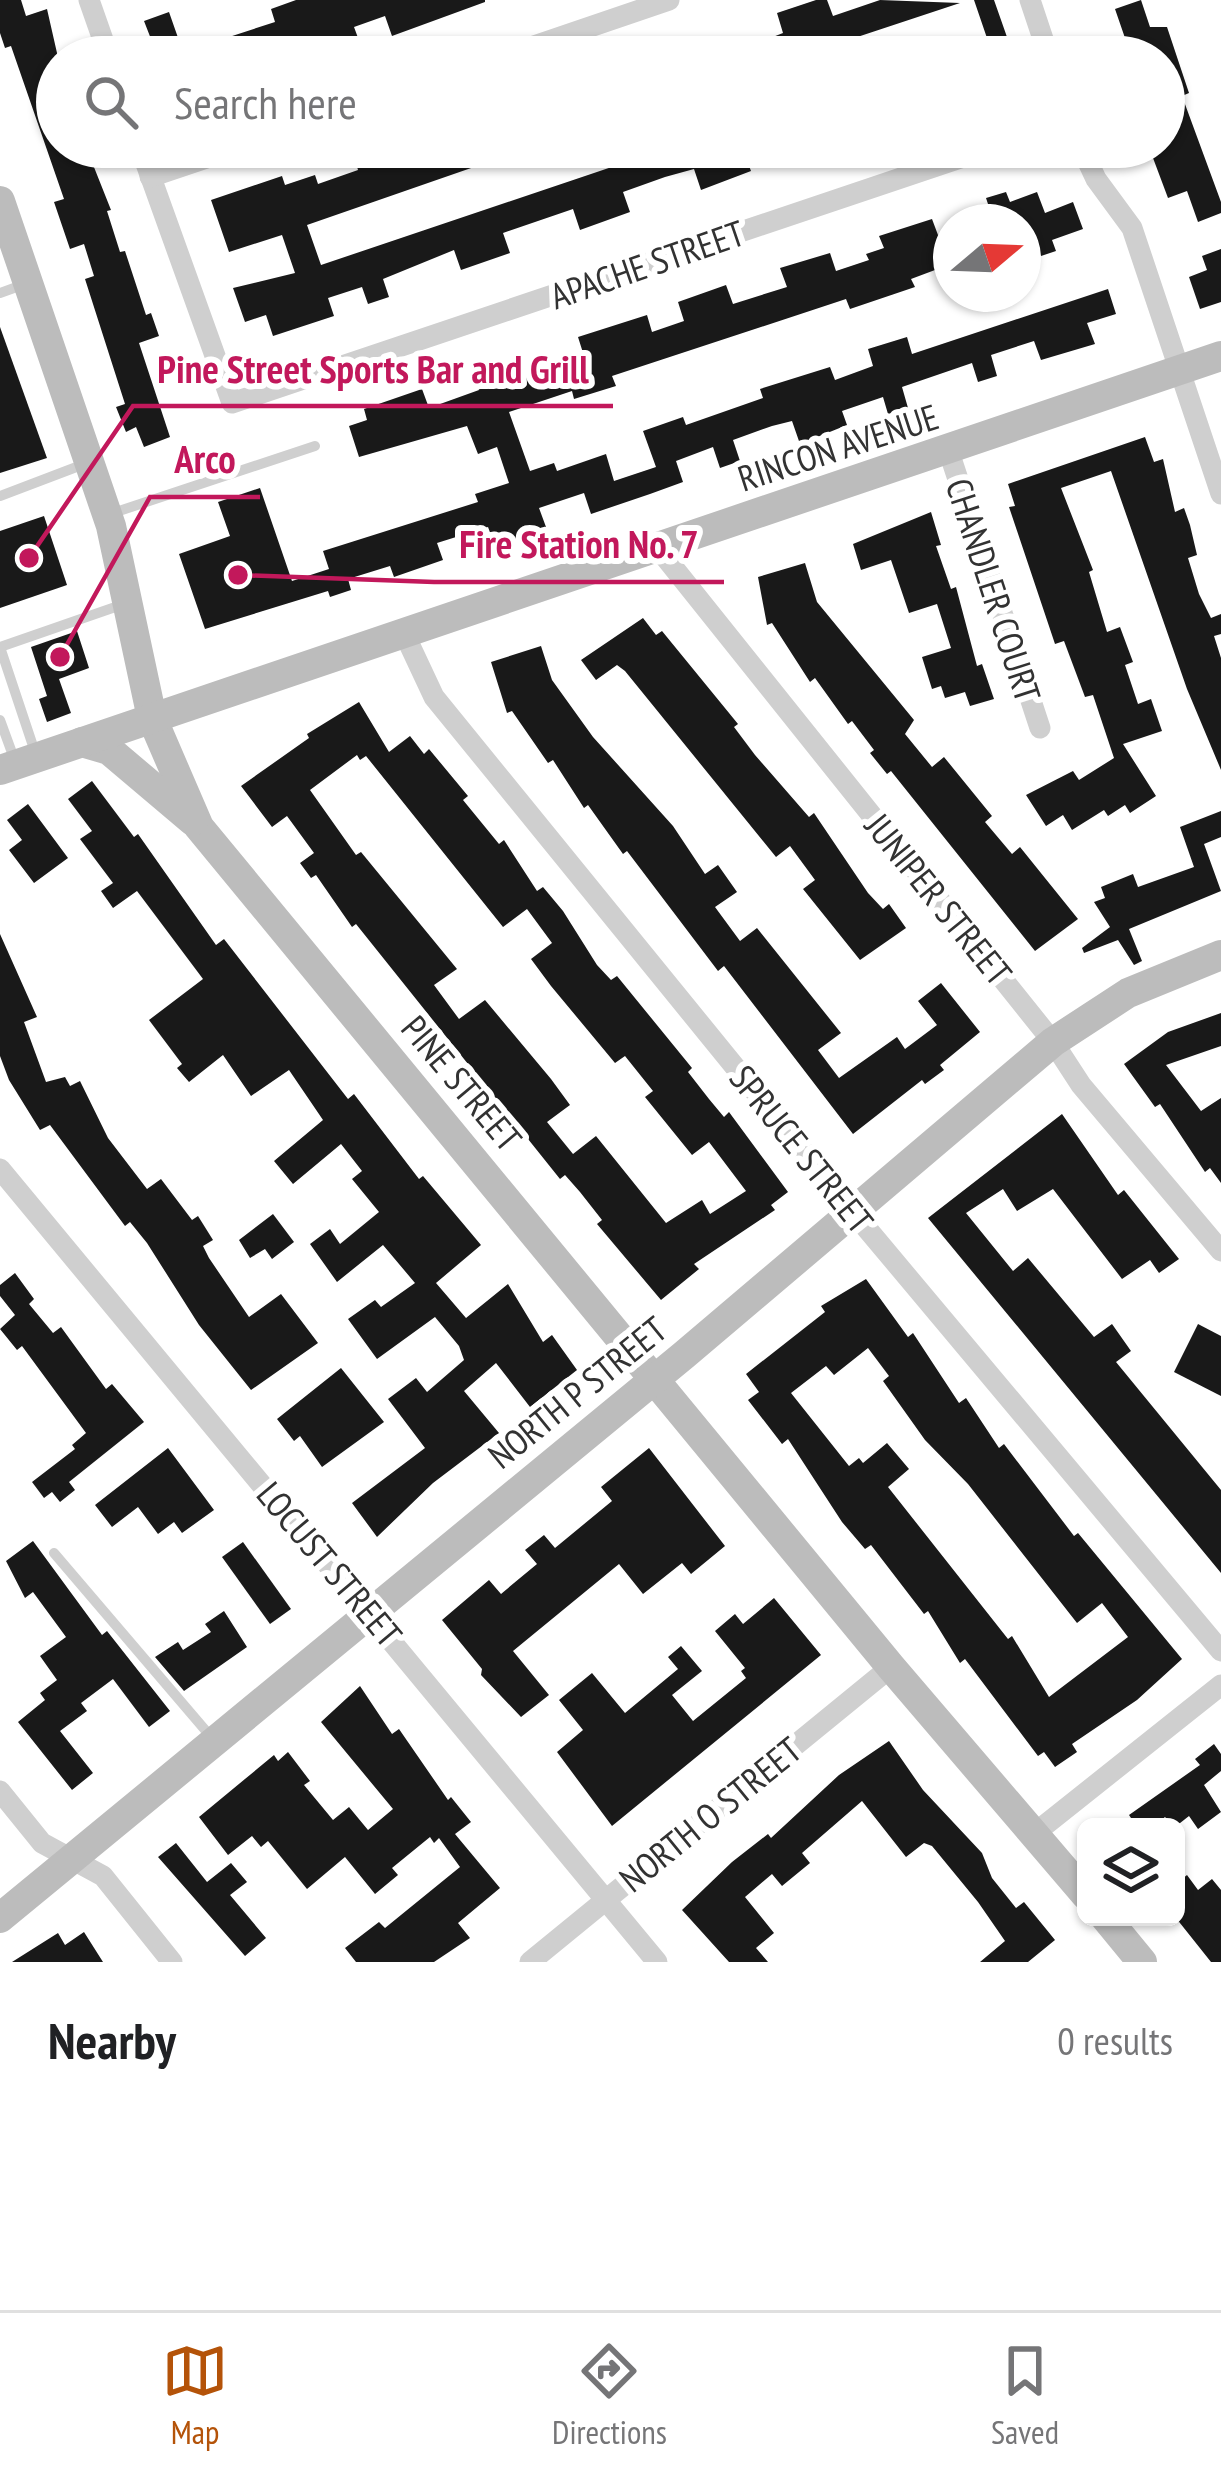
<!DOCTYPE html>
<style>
body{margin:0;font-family:"PT Sans Narrow",sans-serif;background:#f6f6f6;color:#202124}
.controls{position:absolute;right:36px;bottom:36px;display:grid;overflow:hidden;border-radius:18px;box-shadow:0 3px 9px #0004}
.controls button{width:108px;height:108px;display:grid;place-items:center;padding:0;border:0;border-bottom:3px solid #e0e0e0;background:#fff;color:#202124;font:60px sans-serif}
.compass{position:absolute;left:933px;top:204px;width:108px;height:108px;border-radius:50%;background:#fff;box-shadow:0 3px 9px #0004;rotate:71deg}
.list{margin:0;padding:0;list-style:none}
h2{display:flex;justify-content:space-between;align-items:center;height:156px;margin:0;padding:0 48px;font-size:51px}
h2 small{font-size:39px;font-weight:400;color:#757577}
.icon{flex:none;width:66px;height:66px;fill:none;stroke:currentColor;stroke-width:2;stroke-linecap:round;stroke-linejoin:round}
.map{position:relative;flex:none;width:1221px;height:1962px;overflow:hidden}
.search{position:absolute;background:#fff;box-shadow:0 3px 9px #0004;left:36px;right:36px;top:36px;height:132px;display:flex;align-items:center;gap:30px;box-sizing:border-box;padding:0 42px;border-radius:66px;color:#757577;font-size:45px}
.sheet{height:348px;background:#fff}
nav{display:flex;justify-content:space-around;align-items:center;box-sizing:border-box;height:168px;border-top:3px solid #e0e0e0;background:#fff;font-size:33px;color:#757577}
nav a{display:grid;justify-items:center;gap:6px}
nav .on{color:#b45309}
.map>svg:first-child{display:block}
.building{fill:#191919;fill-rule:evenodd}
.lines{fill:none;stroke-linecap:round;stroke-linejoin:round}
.lane{stroke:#cfcfcf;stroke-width:10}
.street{stroke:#cfcfcf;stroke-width:21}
.secondary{stroke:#bcbcbc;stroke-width:30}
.labels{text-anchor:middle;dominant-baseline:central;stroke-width:12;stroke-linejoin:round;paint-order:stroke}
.street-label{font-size:36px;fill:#323232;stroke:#fff}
.leader{fill:none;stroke:#c2185b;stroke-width:4.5}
.callout-dot{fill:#c2185b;stroke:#fff;stroke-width:4.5}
.callout-label{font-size:39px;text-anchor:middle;font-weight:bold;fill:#c2185b;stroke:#fff;stroke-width:12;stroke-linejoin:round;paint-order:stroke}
</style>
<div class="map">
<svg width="1221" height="1962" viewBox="0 0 1221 1962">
<rect width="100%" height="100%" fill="#fff"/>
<g class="building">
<path d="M 0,0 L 21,0 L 26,16 L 47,9 L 57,53 L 57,147 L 86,147 L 111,210 L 107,211 L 120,252 L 125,251 L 146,315 L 151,313 L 159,336 L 139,343 L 170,437 L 144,447 L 136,427 L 126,432 L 116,407 L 125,404 L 85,279 L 94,276 L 84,244 L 70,249 L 54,202 L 64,199 L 11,46 L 5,48 L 0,33 Z"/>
<path d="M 296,0 L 485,0 L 485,2 L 392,36 L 385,16 L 354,27 L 361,46 L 331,57 L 158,57 L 144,21 L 169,12 L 183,52 L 275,22 L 271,9 Z"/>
<path d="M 816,0 L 827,0 L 833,16 L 880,0 L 960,3 L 812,52 L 814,57 L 722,57 L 783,33 L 777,13 Z"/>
<path d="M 974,0 L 994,0 L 1014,57 L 949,57 L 988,41 Z"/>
<path d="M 1141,0 L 1150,27 L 1167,27 L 1189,93 L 1182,96 L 1221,202 L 1221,213 L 1198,222 L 1187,191 L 1168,198 L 1150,150 L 1164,147 L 1164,57 L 1079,57 L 1125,38 L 1115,9 Z"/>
<path d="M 370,147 L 375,147 L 381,166 L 420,154 L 418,147 L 520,151 L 307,225 L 321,265 L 671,147 L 742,147 L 751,171 L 701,190 L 694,169 L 665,177 L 623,192 L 630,212 L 580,230 L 573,209 L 503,233 L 510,253 L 461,270 L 454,250 L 383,279 L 389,297 L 368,304 L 362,287 L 328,298 L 334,316 L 273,336 L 266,315 L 245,322 L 233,288 L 295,273 L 282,235 L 229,252 L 211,200 L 282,176 L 285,185 L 315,175 L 318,184 L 358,170 L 353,153 Z"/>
<path d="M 1006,192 L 1010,202 L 1037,192 L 1045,213 L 1073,202 L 1083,229 L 1052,240 L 1056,251 L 1038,257 L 1025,222 L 994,222 L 986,198 Z"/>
<path d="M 932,219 L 938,235 L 951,231 L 951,264 L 911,279 L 915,287 L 850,309 L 846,299 L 612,376 L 616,386 L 574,399 L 572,391 L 509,412 L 530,471 L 554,463 L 557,471 L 606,454 L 614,481 L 656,467 L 643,431 L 683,417 L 686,425 L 763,398 L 760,389 L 830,367 L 835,380 L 873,366 L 868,349 L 907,337 L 912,354 L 1108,289 L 1116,314 L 1087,323 L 1095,344 L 1041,360 L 1034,341 L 991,355 L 997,376 L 978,382 L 972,363 L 902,387 L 908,408 L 888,414 L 883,397 L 842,411 L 847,425 L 800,444 L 792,421 L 772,426 L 733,440 L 740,461 L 720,468 L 713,447 L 676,461 L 683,482 L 650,494 L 591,514 L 584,493 L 539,508 L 546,527 L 513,541 L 495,546 L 488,527 L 437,543 L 443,560 L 394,577 L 390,566 L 348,579 L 351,590 L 330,597 L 328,591 L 205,629 L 179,554 L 230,536 L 218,502 L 260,488 L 292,581 L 329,569 L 323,551 L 478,502 L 475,494 L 509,483 L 497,447 L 478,454 L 467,426 L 359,457 L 349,426 L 367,420 L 364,409 L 422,389 L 429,408 L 479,390 L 473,373 L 523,354 L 529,374 L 563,363 L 584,356 L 578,337 L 647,315 L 652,332 L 684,321 L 678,302 L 726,285 L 733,304 L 787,287 L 780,268 L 830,253 L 836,271 L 869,260 L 866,254 L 884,248 L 879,236 Z"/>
<path d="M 1221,249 L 1221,302 L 1200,309 L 1189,277 L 1207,270 L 1202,256 Z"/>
<path d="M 0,327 L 47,458 L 0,473 Z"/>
<path d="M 1145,437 L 1154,462 L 1163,459 L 1175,512 L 1184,508 L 1190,525 L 1197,555 L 1188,558 L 1199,594 L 1211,618 L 1221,614 L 1221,634 L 1214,636 L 1221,658 L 1221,770 L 1187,689 L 1111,471 L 1061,488 L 1093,570 L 1089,572 L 1107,632 L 1120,627 L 1133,662 L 1125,665 L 1138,704 L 1151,699 L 1162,731 L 1123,744 L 1156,796 L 1130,813 L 1125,805 L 1108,816 L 1104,810 L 1072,830 L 1063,815 L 1046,826 L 1026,795 L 1073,771 L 1079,780 L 1114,758 L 1093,695 L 1085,697 L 1064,641 L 1055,644 L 1009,507 L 1015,506 L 1008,484 Z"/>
<path d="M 931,512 L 941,545 L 936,546 L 951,589 L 956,587 L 977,666 L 982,664 L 994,699 L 970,706 L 965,692 L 945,698 L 941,686 L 932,689 L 922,657 L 951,648 L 937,604 L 909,613 L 891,560 L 861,570 L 853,544 Z"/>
<path d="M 44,516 L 67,585 L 0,608 L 0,531 Z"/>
<path d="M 805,563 L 817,602 L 914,720 L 905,734 L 932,767 L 944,757 L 992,816 L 985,822 L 1012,854 L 1020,847 L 1078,919 L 1035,951 L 891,771 L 887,774 L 870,753 L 874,750 L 852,721 L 848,724 L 815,678 L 810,682 L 772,623 L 767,625 L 758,577 Z"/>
<path d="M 643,618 L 656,635 L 662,631 L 738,724 L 734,727 L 755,755 L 809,817 L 814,813 L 868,893 L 883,909 L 889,904 L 906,928 L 860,960 L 803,889 L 815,880 L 790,846 L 776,857 L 625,671 L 617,665 L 596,680 L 581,660 Z"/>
<path d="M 77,631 L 89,668 L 59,679 L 71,713 L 47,722 L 39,699 L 47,696 L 31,647 Z"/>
<path d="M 541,646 L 552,680 L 593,737 L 673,826 L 705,874 L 718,865 L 737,892 L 715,907 L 740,941 L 757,928 L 841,1033 L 818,1050 L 839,1078 L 897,1037 L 905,1049 L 937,1025 L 918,1001 L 941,983 L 980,1032 L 940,1065 L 944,1070 L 925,1084 L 922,1080 L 853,1134 L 724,966 L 718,971 L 627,851 L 623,854 L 588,805 L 584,808 L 553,760 L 548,763 L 512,711 L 507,713 L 491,662 Z"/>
<path d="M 359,702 L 389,752 L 410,736 L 424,754 L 429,749 L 468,796 L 463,800 L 499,844 L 504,840 L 537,891 L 543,887 L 563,911 L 597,965 L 611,980 L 617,976 L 692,1068 L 688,1072 L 709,1099 L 724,1117 L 729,1112 L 788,1192 L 771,1205 L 775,1210 L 694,1264 L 699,1269 L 661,1300 L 597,1224 L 602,1220 L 580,1192 L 565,1175 L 560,1179 L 356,924 L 352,927 L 316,875 L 311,878 L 300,863 L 314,853 L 287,816 L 272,827 L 241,786 L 309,738 L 307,734 ZM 357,755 L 360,760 L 366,756 L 503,927 L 527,909 L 552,943 L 531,959 L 551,986 L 615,1063 L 625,1056 L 653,1091 L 645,1097 L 692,1155 L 709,1142 L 746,1191 L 710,1214 L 702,1200 L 666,1223 L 596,1136 L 573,1154 L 547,1122 L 570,1105 L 551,1079 L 485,1000 L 459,1019 L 434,985 L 457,969 L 361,852 L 356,855 L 310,790 Z"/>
<path d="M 92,781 L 134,837 L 138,834 L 216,945 L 224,939 L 348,1099 L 354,1094 L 419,1179 L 423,1176 L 481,1245 L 436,1283 L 466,1318 L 508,1284 L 543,1342 L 552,1335 L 577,1370 L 530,1407 L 496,1363 L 464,1391 L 499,1433 L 433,1483 L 377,1537 L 352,1503 L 425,1448 L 388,1399 L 416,1378 L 427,1392 L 464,1360 L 459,1346 L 435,1317 L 377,1359 L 348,1319 L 375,1300 L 381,1307 L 415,1283 L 383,1245 L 337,1282 L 310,1244 L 330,1229 L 340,1244 L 379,1212 L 352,1179 L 362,1171 L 341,1144 L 293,1184 L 274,1161 L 323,1120 L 289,1070 L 251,1096 L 223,1055 L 189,1082 L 177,1068 L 182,1064 L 149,1020 L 203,979 L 137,891 L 113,908 L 101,891 L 113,883 L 80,839 L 92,831 L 68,799 Z"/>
<path d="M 28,804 L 68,858 L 34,883 L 9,850 L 22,840 L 7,820 Z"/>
<path d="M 1221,811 L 1221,837 L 1204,844 L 1221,891 L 1129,929 L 1142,961 L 1134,965 L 1118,940 L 1084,953 L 1082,948 L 1110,927 L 1094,902 L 1105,898 L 1101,887 L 1133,874 L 1138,887 L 1194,867 L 1180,827 Z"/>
<path d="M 0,934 L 37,1017 L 24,1022 L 46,1082 L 65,1077 L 70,1086 L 80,1081 L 108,1138 L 147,1189 L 161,1179 L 192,1220 L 198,1216 L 213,1240 L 203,1246 L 209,1258 L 249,1317 L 281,1294 L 318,1343 L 251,1390 L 199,1325 L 147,1243 L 130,1222 L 125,1226 L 50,1125 L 40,1130 L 9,1080 L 0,1056 Z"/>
<path d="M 1221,1013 L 1221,1046 L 1166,1065 L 1201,1111 L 1221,1098 L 1221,1183 L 1210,1168 L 1205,1172 L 1160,1104 L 1155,1107 L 1124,1064 L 1168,1032 Z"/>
<path d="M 1062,1114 L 1118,1195 L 1124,1190 L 1179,1259 L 1159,1273 L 1150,1260 L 1122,1279 L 1053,1189 L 1017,1211 L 1003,1189 L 966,1213 L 1013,1271 L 1028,1258 L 1094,1337 L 1112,1324 L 1131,1351 L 1116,1362 L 1221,1490 L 1221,1573 L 928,1218 Z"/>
<path d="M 273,1214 L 294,1242 L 272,1259 L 265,1249 L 250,1258 L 239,1240 Z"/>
<path d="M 15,1273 L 34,1299 L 29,1304 L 53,1333 L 61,1327 L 106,1389 L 112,1384 L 144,1422 L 69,1482 L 75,1490 L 60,1502 L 52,1492 L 44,1498 L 32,1482 L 75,1449 L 72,1445 L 86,1433 L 22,1346 L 17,1350 L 0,1329 L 15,1315 L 0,1296 L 0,1285 Z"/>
<path d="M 866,1279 L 908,1337 L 913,1333 L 959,1403 L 966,1398 L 999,1448 L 1004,1444 L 1074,1536 L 1078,1533 L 1182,1659 L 1137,1700 L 1072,1744 L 1077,1752 L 1055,1767 L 1044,1752 L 1038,1756 L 965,1659 L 960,1663 L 928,1611 L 924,1614 L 871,1545 L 865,1549 L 842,1522 L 788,1439 L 782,1444 L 748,1400 L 759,1392 L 746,1374 L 825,1312 L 821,1306 ZM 868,1348 L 889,1376 L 883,1381 L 925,1440 L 968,1484 L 1077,1623 L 1102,1603 L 1128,1637 L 1049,1697 L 1012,1636 L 1008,1639 L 888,1487 L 909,1469 L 887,1443 L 863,1463 L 859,1458 L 849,1466 L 791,1393 L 826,1366 L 834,1375 Z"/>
<path d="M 1198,1324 L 1221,1336 L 1221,1396 L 1174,1372 Z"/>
<path d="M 341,1368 L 384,1422 L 322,1467 L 300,1436 L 294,1441 L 277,1419 Z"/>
<path d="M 168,1448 L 214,1510 L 182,1533 L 174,1522 L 158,1534 L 138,1507 L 112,1527 L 95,1505 Z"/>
<path d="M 649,1448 L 725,1546 L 691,1574 L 682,1563 L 643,1594 L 619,1564 L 513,1651 L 549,1695 L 521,1717 L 481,1675 L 482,1669 L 442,1620 L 489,1580 L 501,1594 L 514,1583 L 537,1564 L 525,1550 L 544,1535 L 555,1548 L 612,1501 L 601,1487 Z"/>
<path d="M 33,1541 L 102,1635 L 107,1631 L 170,1711 L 149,1727 L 113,1679 L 81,1703 L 87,1711 L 60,1731 L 93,1773 L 72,1790 L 18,1722 L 45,1700 L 40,1693 L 57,1680 L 40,1656 L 66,1637 L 33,1592 L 25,1598 L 6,1561 Z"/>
<path d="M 243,1542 L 291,1609 L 270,1624 L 222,1557 Z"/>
<path d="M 774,1598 L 821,1655 L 612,1826 L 557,1752 L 583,1730 L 559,1700 L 592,1673 L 625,1713 L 678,1669 L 668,1657 L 681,1646 L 702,1671 L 672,1695 L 693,1721 L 746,1678 L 741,1671 L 745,1668 L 715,1631 L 735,1614 L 743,1624 Z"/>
<path d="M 224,1611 L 247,1647 L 184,1691 L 155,1657 L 178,1642 L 183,1650 L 211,1632 L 205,1624 Z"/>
<path d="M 360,1686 L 392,1734 L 399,1729 L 448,1800 L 451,1797 L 471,1822 L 455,1834 L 500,1888 L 458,1923 L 470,1938 L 434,1962 L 356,1962 L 345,1948 L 379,1922 L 385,1928 L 460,1867 L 439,1838 L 434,1843 L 430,1837 L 392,1868 L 398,1875 L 375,1894 L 345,1857 L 307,1889 L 268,1841 L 261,1847 L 252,1836 L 228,1855 L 199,1817 L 274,1755 L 278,1761 L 288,1752 L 310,1781 L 304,1785 L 333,1820 L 349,1807 L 368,1830 L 393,1809 L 321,1722 Z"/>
<path d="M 889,1741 L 923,1790 L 982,1853 L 992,1878 L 1016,1908 L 1024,1902 L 1055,1940 L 1028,1962 L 980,1962 L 1005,1941 L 978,1902 L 932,1846 L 924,1843 L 906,1857 L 862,1801 L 802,1853 L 810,1863 L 782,1886 L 772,1874 L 745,1897 L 774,1933 L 756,1948 L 768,1962 L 729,1962 L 682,1910 L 732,1862 L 768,1834 L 771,1838 L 839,1775 Z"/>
<path d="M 1214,1744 L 1221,1754 L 1221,1771 L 1204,1785 L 1221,1812 L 1198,1829 L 1189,1816 L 1175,1827 L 1165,1817 L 1152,1827 L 1137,1827 L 1129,1815 L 1200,1765 L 1195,1759 Z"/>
<path d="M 176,1843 L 207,1882 L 231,1863 L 247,1882 L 230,1895 L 266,1938 L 245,1956 L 158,1857 Z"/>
<path d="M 1187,1875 L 1198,1890 L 1212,1879 L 1221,1890 L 1221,1962 L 1211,1962 L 1176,1918 L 1176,1884 Z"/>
<path d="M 84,1932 L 103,1962 L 12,1962 L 58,1933 L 65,1945 Z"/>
</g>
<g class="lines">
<g class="lane">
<path d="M 0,293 L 25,284"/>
<path d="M 0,496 L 87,463"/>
<path d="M 110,514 L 315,446"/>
<path d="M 0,647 L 124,604"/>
<path d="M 0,647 L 35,752"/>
<path d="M 0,720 L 15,761"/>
<path d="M 54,1553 L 212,1738"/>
</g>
<g class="street">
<path d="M 89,0 L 109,57"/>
<path d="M 1030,0 L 1049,57"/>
<path d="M 502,57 L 669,0"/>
<path d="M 140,147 L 232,403 L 993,147"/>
<path d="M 1081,147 L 1096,179 L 1132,228 L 1221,494"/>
<path d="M 150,177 L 239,147"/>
<path d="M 949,452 L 1040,728"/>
<path d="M 657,547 L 1053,1042 L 1081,1085 L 1221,1251"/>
<path d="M 404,633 L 434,697 L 853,1212 L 1221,1651"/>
<path d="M 0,1169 L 657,1962"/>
<path d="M 0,1791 L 42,1843 L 103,1876 L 172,1962"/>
<path d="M 1035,1833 L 1221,1685"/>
<path d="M 530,1962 L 891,1667"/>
</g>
<g class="secondary">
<path d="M 0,201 L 111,526 L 152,718 L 199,827 L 891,1667 L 1086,1895"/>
<path d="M 82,742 L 109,750 L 193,821"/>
<path d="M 0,770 L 1221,356"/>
<path d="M 1105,1917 L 1142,1962"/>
<path d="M 0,1918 L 684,1355 L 1053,1042 L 1128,993 L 1221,955"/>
</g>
</g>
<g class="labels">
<g class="street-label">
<text transform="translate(647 264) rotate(-19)">APACHE STREET</text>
<text transform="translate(838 447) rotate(-18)">RINCON AVENUE</text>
<text transform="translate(994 590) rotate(72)">CHANDLER COURT</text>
<text transform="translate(939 899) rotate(51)">JUNIPER STREET</text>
<text transform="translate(462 1083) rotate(50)">PINE STREET</text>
<text transform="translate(802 1149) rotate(51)">SPRUCE STREET</text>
<text transform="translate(577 1392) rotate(-39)">NORTH P STREET</text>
<text transform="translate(330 1564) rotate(50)">LOCUST STREET</text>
<text transform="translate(710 1814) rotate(-39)">NORTH O STREET</text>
</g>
</g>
<path class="leader" d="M29 558L133 406H613M60 657L150 497H260M238 575L434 582H724"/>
<g class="callout-dot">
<circle cx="29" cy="558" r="12"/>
<circle cx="60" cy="657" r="12"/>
<circle cx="238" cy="575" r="12"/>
</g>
<g class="callout-label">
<text x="373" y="383">Pine Street Sports Bar and Grill</text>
<text x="205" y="473">Arco</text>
<text x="579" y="558">Fire Station No. 7</text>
</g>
</svg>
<div class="controls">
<button><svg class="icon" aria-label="layers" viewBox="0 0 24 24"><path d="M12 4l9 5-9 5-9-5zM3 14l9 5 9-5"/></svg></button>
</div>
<svg class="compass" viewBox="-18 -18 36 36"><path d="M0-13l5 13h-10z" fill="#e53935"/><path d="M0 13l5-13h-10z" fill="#757577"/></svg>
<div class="search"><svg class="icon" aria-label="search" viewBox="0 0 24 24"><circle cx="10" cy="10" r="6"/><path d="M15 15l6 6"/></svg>Search here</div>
</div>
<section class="sheet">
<h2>Nearby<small>0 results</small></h2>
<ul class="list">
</ul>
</section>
<nav>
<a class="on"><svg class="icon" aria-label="map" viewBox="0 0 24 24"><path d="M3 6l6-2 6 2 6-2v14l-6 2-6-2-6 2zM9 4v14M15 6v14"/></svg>Map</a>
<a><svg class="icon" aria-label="directions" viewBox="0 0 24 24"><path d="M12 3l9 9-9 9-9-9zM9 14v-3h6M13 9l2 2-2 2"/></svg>Directions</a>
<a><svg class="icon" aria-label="saved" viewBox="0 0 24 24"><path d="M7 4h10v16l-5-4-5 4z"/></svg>Saved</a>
</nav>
